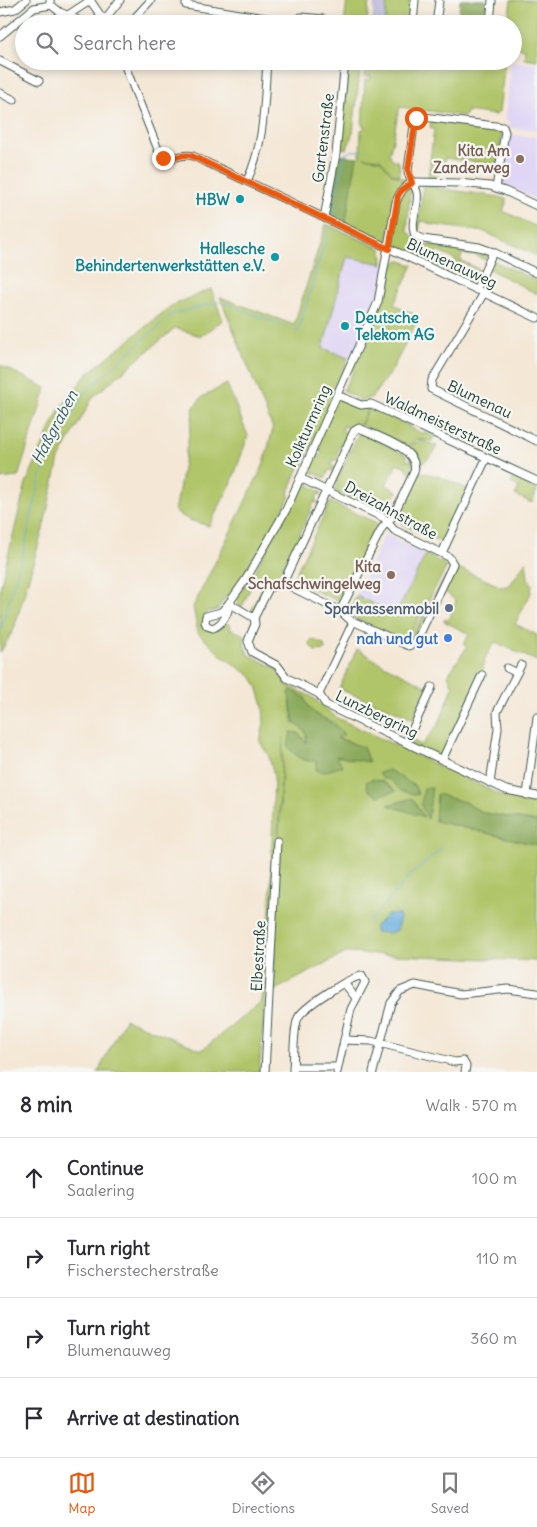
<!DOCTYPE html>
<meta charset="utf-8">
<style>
body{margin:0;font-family:Delius,sans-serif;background:#f7f7f7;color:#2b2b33}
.stop{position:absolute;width:15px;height:15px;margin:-11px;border:4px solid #ea580c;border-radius:50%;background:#fff}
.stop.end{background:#ea580c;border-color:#fff;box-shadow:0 1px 5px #0008}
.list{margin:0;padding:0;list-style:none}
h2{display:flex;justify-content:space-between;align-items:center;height:65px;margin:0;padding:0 20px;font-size:21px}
h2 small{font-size:16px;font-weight:400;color:#7c7c81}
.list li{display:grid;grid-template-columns:32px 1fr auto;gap:15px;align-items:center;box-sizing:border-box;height:80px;padding:0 20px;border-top:1px solid #e1e1e2}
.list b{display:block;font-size:19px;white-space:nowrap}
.list p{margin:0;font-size:16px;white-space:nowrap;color:#7c7c81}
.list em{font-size:16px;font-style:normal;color:#7c7c81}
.icon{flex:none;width:28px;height:28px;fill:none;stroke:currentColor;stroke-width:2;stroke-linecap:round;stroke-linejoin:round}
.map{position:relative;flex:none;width:537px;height:1072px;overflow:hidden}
.search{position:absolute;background:#fff;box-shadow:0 2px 8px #0003;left:15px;right:15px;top:15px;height:55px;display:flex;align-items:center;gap:12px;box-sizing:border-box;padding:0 18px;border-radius:28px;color:#7c7c81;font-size:19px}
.sheet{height:385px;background:#fff}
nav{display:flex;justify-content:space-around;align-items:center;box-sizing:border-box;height:70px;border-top:1px solid #e1e1e2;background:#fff;font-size:14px;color:#7c7c81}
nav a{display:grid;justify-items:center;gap:2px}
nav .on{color:#ea580c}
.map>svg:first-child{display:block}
.built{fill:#dfd5f5}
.industrial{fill:#c3c1db}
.green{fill:#b0c569;stroke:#68814e;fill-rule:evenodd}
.forest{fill:#8caa5d;stroke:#567448}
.water{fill:#62abda;stroke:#407487}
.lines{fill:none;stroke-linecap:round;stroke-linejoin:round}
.stream{stroke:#62abda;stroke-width:1}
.minor-casing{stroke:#3f564c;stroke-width:9}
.minor{stroke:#fff;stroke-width:7}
.route{stroke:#ea580c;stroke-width:6}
.education-dot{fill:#8d6e63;stroke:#f6f6f2;stroke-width:2}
.culture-dot{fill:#0f9aa8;stroke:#f6f6f2;stroke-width:2}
.service-dot{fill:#5c6f8a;stroke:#f6f6f2;stroke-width:2}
.shop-dot{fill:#3f7fe0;stroke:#f6f6f2;stroke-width:2}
.labels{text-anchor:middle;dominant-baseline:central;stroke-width:4.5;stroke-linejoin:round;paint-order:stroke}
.street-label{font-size:15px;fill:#1f3d34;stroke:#f6f6f2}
.education-label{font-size:15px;font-weight:bold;fill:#785e54;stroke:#f6f6f2;text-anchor:end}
.culture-label{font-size:15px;font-weight:bold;fill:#0d838f;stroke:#f6f6f2;text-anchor:end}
.service-label{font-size:15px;font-weight:bold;fill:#4e5e75;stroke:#f6f6f2;text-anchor:end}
.shop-label{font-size:15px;font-weight:bold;fill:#366cbe;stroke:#f6f6f2;text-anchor:end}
.water-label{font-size:16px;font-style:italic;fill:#335e66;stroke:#f6f6f2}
</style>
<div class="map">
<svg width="537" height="1072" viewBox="0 0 537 1072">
<rect width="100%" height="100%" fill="#f6f6f2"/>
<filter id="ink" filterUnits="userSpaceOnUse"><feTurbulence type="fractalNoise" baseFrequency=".02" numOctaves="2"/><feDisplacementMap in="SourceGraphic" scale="10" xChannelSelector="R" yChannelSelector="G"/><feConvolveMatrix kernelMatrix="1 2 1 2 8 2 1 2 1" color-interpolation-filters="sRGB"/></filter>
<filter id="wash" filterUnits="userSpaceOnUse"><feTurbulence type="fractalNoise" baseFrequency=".0096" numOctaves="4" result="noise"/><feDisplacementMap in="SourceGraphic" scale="20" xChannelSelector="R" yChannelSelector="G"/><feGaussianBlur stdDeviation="1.12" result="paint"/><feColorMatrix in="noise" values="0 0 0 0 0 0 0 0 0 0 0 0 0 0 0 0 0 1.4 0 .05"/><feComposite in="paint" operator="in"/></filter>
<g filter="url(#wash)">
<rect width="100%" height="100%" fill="#f4e7d6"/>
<g class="built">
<path d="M 511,61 L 537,64 L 537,130 L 509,128 L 510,122 L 505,121 Z"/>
<path d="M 507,134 L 537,137 L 537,200 L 500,182 Z"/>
<path d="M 347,257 L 386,264 L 378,302 L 352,360 L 323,348 Z"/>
<path d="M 385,534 L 426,554 L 397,614 L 356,596 Z"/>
</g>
<path class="industrial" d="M 374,0 L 387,0 L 385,24 L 372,24 Z"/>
<g class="green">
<path d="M 347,0 L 369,0 L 367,24 L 344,24 Z"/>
<path d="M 387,0 L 410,0 L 407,24 L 385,24 Z"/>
<path d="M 511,0 L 537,0 L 537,60 L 524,58 L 525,49 L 513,47 L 513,24 L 508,22 Z"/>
<path d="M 345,61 L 361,61 L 353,132 L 347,149 L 341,148 Z"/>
<path d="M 366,61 L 505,61 L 499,112 L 496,115 L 466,111 L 465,116 L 400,107 C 395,122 395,138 389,153 L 392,159 L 399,162 L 400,176 L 392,173 L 380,159 L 364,157 L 380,160 L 392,174 L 406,179 L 386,242 L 345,226 L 356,157 L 360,157 L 361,130 L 366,127 L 362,125 L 365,80 L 370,80 L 371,77 L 365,76 Z"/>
<path d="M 431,121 L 502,131 L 498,165 L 445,158 L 443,171 L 431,179 L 419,179 L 428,178 L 434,129 L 430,128 Z"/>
<path d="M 423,186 L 499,197 L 507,200 L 503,211 L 537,227 L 537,256 L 485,232 L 428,224 L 428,222 L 421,221 L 419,231 L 417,230 Z"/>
<path d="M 410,187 L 414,192 L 410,193 L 407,230 L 419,243 L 483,254 L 484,251 L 488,255 L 485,260 L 473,254 L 471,256 L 463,253 L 460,260 L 480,270 L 480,272 L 460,262 L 458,265 L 455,263 L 456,260 L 437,251 L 430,264 L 474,285 L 418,260 L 427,262 L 392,244 L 400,195 Z"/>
<path d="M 326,224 L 382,249 L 383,264 L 347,257 L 323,348 L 348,358 L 345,367 L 303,466 L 300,465 L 288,494 L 290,496 L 269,537 L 230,596 L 226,596 L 217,610 L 207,612 L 202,624 L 207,628 L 216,630 L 225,623 L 231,625 L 230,629 L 245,635 L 244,644 L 248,654 L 277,669 L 281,676 L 285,677 L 285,684 L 312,697 L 337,718 L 503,796 L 537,801 L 537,822 L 484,813 L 464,802 L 435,820 L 537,845 L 537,961 L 346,953 L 273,991 L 283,737 L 272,945 L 269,944 L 274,776 L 269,757 L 260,742 L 264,723 L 263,706 L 257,686 L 251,676 L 222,656 L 198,633 L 193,607 L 263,466 L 273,429 L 220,297 L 294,325 ZM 291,690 L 316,715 L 335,723 L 336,738 L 351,742 L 369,762 L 335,756 L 342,766 L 316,761 C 313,756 310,751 308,746 C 302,731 313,735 294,723 L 289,694 Z"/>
<path d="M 398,260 L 413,265 L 394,304 L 419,317 L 392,370 L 372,397 L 361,401 L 343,390 L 353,372 L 354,363 L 381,298 L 390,266 L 392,266 Z"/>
<path d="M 492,260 L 537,281 L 537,294 L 487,268 Z"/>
<path d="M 211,289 L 223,320 L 201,336 L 175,328 L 93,397 L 59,459 L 43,529 L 14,629 L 0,653 L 0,588 L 26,483 L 59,410 L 86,375 L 171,306 Z"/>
<path d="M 0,365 L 46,388 L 18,477 L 0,479 Z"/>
<path d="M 227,384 L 248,436 L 231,484 L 209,526 L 189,520 L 175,512 L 194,407 L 202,397 Z"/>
<path d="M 339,398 L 369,406 L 360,426 L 353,422 L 351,424 L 355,427 L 352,428 L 344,426 L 342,430 L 350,435 L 346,435 L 344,440 L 347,442 L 344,447 L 341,446 L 337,453 L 340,456 L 338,461 L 334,459 L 331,465 L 335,467 L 333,471 L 329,470 L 325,478 L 308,470 L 314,457 L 320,456 L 322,453 L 316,445 L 336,401 Z"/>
<path d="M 370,406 L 375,409 L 375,411 L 409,425 L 409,427 L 423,434 L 424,432 L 434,436 L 432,441 L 418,439 L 404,448 L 400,445 L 400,442 L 361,425 Z"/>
<path d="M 360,431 L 406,455 L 407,461 L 411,460 L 413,467 L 410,474 L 406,467 L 397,463 L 386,485 L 397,491 L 385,516 L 334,491 L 337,485 L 336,480 Z"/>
<path d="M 420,440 L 437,446 L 433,454 L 416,469 L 406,449 Z"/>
<path d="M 416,471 L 438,476 L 470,490 L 444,543 L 405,526 L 396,516 Z"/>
<path d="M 514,478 L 537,490 L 532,503 L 515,495 L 519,487 L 511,483 Z"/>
<path d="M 303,482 L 321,492 L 321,495 L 318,494 L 315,501 L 318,502 L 314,503 L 310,510 L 312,514 L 309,513 L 305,522 L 308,524 L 304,525 L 298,537 L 301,539 L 300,541 L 296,540 L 292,549 L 295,551 L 293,553 L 290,552 L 287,559 L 290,561 L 289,563 L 285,562 L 278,577 L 281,579 L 271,585 L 253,613 L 250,613 L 266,581 L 256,576 L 242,607 L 237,604 L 237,597 L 254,573 L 300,484 Z"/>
<path d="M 330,502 L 379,524 L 375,534 L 369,537 L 363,549 L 365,554 L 341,602 L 300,584 L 294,577 Z"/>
<path d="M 426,554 L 447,566 L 406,642 L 344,613 L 349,611 L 356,596 L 396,614 Z"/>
<path d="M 526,561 L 528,578 L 532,584 L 531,593 L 515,624 L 537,635 L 537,661 L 495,642 L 485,658 L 482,675 L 442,760 L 406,743 L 408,739 L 422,745 L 439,723 L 453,687 L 448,675 L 467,647 L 464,645 L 469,634 L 444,621 L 445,619 L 449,620 L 456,601 L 443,590 L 456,567 L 502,587 L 510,585 Z"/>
<path d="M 446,576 L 416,636 L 408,642 Z"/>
<path d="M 312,639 L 324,645 L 325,650 L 315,651 L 309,644 Z"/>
<path d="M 357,649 L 382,664 L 430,688 L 414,720 L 398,712 L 339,689 Z"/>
<path d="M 269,958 L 259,1072 L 98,1072 L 125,1019 L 202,1050 L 262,1001 Z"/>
</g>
<g class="forest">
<path d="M 460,0 L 486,0 L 484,24 L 458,24 Z"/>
<path d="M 337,155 L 357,157 L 345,226 L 327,216 Z"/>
<path d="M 291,690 L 305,697 C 308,719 335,718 344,735 L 337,738 L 363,747 L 369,762 L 336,756 L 343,766 L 323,772 L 316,770 L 316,761 C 303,763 296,756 288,747 L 291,732 L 299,733 L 306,743 C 309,732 303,729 294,723 L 289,694 Z"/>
<path d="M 389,770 L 415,786 L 418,795 L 401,791 L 390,780 L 382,778 L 379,773 Z"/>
<path d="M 372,779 L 382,781 L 396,791 L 378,796 L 368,790 L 366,782 Z"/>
<path d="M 424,788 L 432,788 L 428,819 L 421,805 Z"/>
<path d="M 437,794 L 464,802 L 484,813 L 537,822 L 537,845 L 435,821 Z"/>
<path d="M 412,798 L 424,817 L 388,805 Z"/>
</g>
<path class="water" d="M 398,914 L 400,917 L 397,930 L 390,933 L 375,932 L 375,926 L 388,915 Z"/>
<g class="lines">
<g class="stream">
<path d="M 332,217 L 345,154 L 351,151 L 363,151"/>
<path d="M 223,302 L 298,332 L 329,227"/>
<path d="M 0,632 L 23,553 L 41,475 L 57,441 L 84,393 L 172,314 L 219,302"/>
<path d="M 368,923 L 411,875 L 442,848"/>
</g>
</g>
</g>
<g filter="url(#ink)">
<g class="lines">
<defs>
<g id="minor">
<path d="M 50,0 L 51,5 L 60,12 L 87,24"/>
<path d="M 90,0 L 103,19"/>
<path d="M 186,0 L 186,5 L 265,18 L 269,24"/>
<path d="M 0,12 L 15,9 L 26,0"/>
<path d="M 68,15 L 91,0"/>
<path d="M 301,17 L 323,19"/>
<path d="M 101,24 L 120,0"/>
<path d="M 129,24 L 151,0"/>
<path d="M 229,24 L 231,13"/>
<path d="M 413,24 L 415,0"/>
<path d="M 436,24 L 439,1"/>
<path d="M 490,24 L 492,0"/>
<path d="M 0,36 L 34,8 L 51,5"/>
<path d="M 0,61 L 39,81"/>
<path d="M 123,61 L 159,152 L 163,158 C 173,161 182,152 193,156 L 537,318"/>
<path d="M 0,93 L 14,100"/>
<path d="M 247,181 C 265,143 264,102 267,61"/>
<path d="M 324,218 L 336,154 L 345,61"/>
<path d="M 493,252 L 479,247 L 423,239 L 415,235 C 409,221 420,206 417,192 C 415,183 408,180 408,170 L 415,118 L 424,117 L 503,127 L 505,132 L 496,188"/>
<path d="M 476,290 L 493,252 L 537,273"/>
<path d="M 484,293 L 432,380 L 431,389 L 537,441"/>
<path d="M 337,395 L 361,405 L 371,404 L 537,481"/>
<path d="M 442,553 L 486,459"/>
<path d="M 283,583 L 340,611 L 350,620 L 409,646 L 417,640 L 453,564 L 449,557 L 394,530 L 384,518 L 300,478"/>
<path d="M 283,583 L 354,431 L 359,428 C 376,436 421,449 414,472 L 393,516 L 382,528 L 340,611"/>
<path d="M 229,603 C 229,614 223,623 213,628 L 207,626 L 205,622 L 206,616 L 221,612 L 229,603 L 246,579 L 286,510 L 378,302 L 396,202 C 400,192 405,184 417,182 L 458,183 L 490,186 L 505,191 L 537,206"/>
<path d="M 229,603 L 254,618 L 255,624 L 248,641 L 252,652 L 278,666 L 287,678 L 319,694 L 326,705 L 506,790 L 537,796"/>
<path d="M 254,618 L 269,588 L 283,583"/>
<path d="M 507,668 L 517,673"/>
<path d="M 319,694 L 353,622"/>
<path d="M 406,743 L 432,687"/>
<path d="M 442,760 L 482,675"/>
<path d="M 490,783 L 498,729 L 497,712 L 521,665"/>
<path d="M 527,795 L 537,717"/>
<path d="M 344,983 L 356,998"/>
<path d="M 344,1040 L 371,1041 L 455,1062 L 463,1061 L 466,1066 L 465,1072"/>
<path d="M 293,1067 L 337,1067"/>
<path d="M 265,1072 L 277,841"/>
<path d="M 293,1072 C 294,1058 293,1030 298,1018 C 303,1007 351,976 362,976 L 365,982 L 351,1009 L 337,1072"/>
<path d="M 373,1072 L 391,1003 L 400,991 L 415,985 L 461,994 L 508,989 L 537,993"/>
</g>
</defs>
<use href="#minor" class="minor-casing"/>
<use href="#minor" class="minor"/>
</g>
</g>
<g class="lines" filter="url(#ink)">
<path class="route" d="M 163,158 C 173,161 182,152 192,156 L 389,249 L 398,196 L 401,191 L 412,183 L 408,170 L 416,118"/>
</g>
<g class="education-dot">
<circle cx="520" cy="159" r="5"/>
<circle cx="391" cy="575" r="5"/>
</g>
<g class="culture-dot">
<circle cx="240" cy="199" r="5"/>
<circle cx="275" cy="257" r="5"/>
<circle cx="345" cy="326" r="5"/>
</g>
<circle class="service-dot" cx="449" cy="608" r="5"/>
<circle class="shop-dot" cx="448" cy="638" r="5"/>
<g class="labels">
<g class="street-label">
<text transform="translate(323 138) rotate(-83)">Gartenstraße</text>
<text transform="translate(452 263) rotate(25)">Blumenauweg</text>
<text transform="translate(480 399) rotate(25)">Blumenau</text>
<text transform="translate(443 423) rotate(25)">Waldmeisterstraße</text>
<text transform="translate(308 426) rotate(-66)">Kolkturmring</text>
<text transform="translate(391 510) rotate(29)">Dreizahnstraße</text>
<text transform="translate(377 714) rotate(26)">Lunzbergring</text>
<text transform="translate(258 956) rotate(-87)">Elbestraße</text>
</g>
<g class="education-label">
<text x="510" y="150">Kita Am<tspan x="510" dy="17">Zanderweg</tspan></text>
<text x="381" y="566">Kita<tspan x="381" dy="17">Schafschwingelweg</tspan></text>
</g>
<g class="culture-label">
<text x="230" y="199">HBW</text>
<text x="265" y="248">Hallesche<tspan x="265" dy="17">Behindertenwerkstätten e.V.</tspan></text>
<text x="355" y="317" text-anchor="start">Deutsche<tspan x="355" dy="17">Telekom AG</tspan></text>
</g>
<g class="service-label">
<text x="439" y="608">Sparkassenmobil</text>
</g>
<g class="shop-label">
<text x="438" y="638">nah und gut</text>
</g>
<g class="water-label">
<text transform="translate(54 427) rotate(-62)">Haßgraben</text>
</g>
</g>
</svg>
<div class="stop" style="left:416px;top:118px"></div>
<div class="stop end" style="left:163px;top:158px"></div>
<div class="search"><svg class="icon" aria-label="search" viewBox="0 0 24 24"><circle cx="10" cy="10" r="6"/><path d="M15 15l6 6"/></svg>Search here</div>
</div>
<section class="sheet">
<h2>8 min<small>Walk · 570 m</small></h2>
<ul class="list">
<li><svg class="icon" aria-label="ahead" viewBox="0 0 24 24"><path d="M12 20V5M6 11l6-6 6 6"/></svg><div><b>Continue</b><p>Saalering</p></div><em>100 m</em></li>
<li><svg class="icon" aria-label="right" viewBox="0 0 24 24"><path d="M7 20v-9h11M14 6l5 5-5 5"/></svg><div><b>Turn right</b><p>Fischerstecherstraße</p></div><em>110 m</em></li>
<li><svg class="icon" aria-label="right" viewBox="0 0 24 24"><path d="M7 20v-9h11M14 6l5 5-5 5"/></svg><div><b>Turn right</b><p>Blumenauweg</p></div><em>360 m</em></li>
<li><svg class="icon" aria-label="arrive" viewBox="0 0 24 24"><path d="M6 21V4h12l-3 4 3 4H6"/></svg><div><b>Arrive at destination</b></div></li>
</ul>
</section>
<nav>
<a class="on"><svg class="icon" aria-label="map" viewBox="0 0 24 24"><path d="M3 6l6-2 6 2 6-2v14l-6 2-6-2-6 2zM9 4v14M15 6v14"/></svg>Map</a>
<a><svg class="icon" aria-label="directions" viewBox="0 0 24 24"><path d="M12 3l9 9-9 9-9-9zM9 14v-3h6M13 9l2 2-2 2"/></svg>Directions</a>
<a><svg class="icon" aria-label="saved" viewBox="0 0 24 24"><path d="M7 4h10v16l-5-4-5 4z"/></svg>Saved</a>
</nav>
